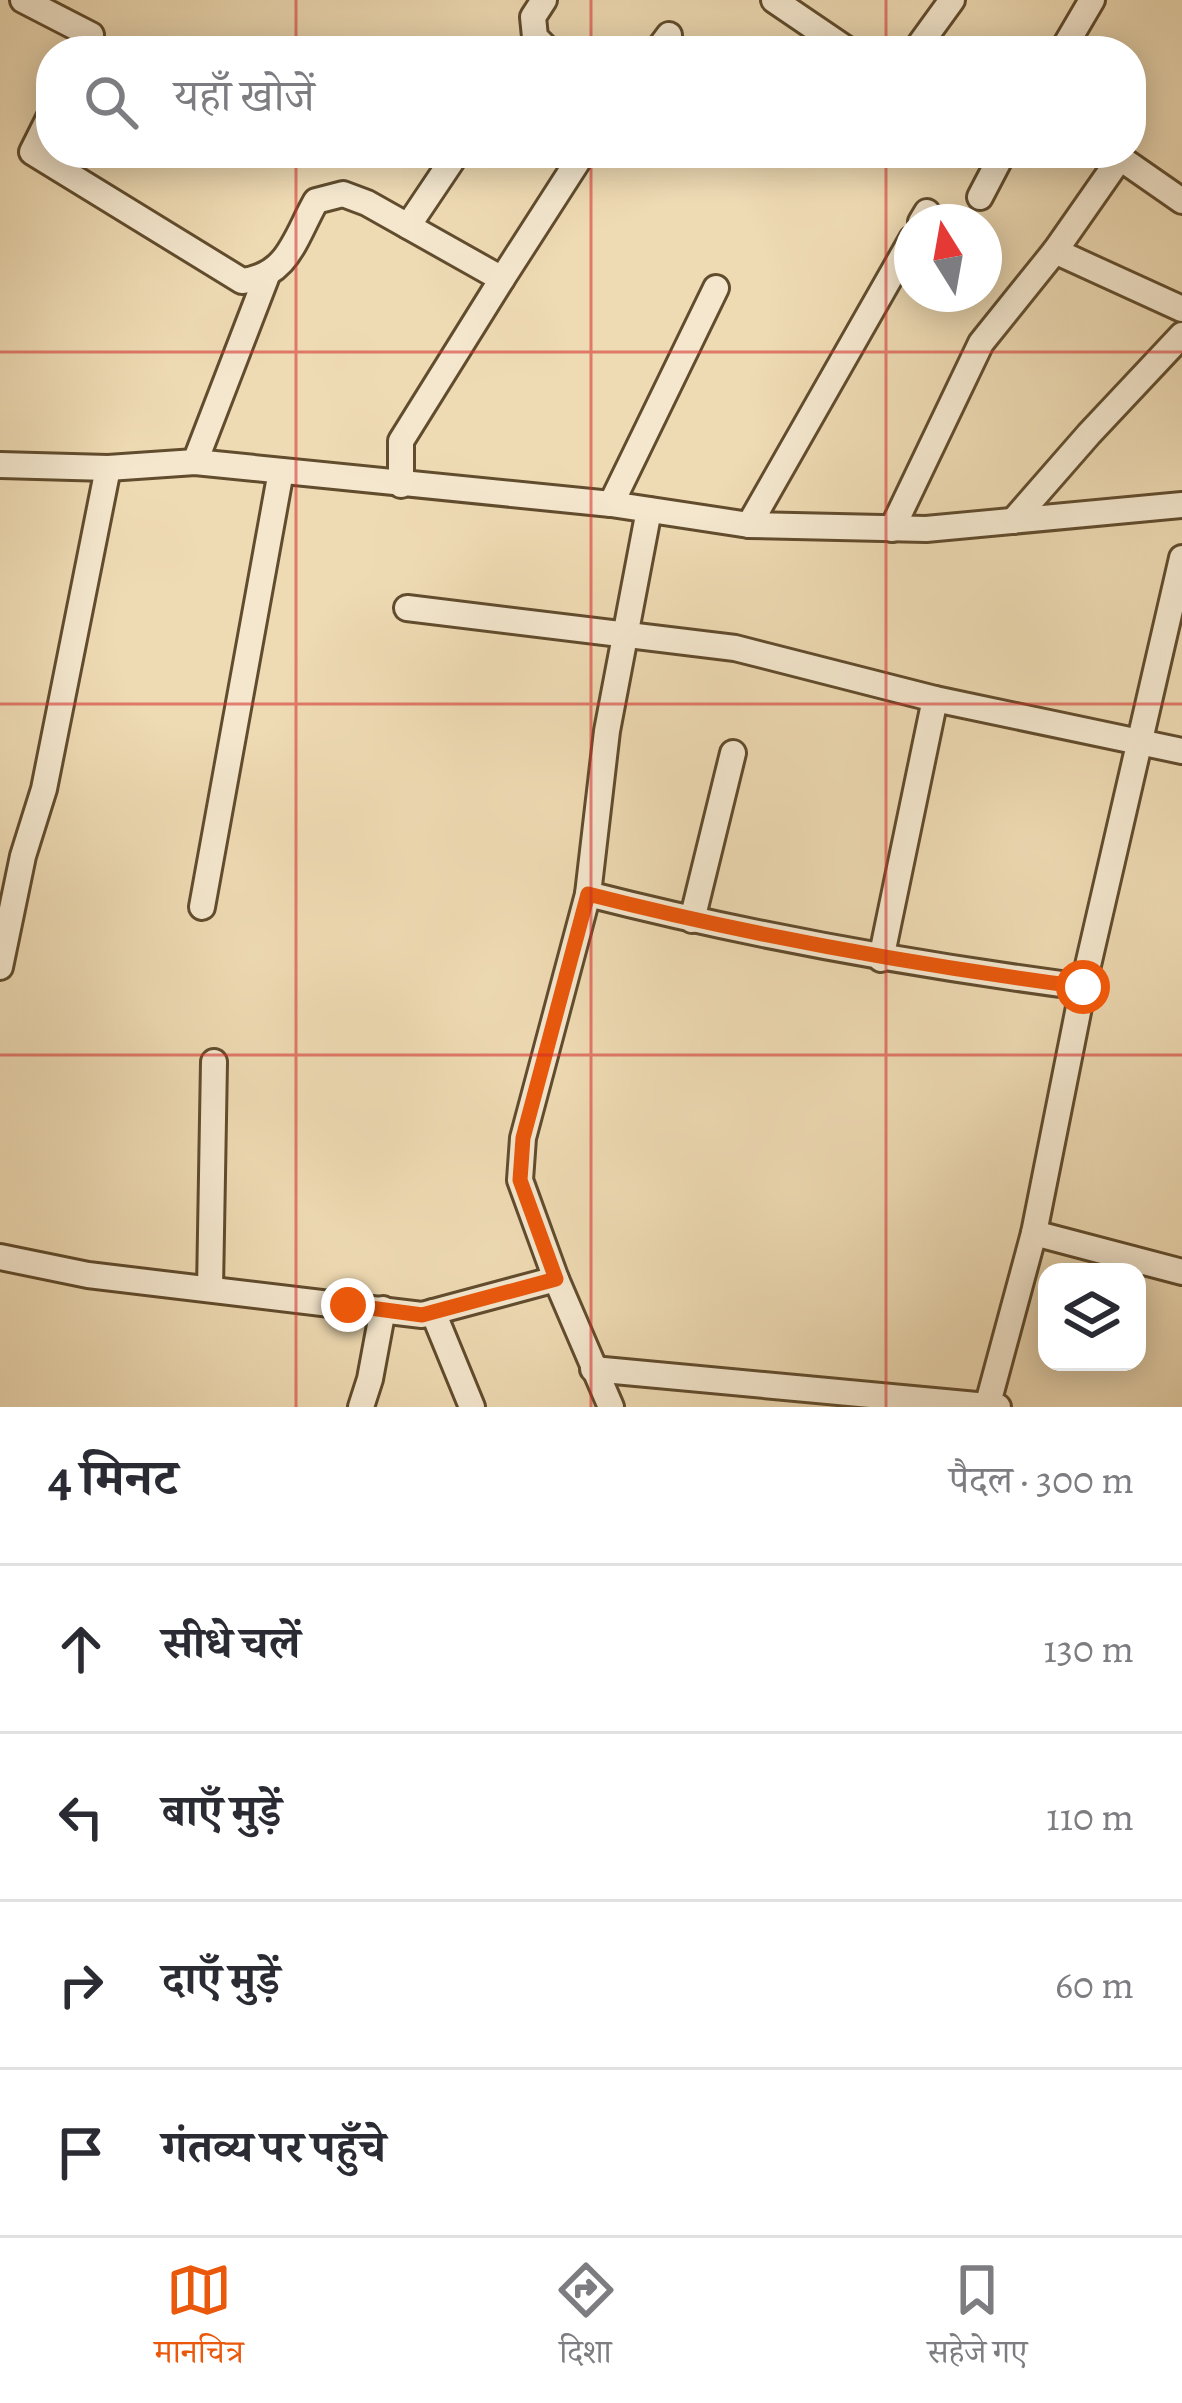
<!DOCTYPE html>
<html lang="hi">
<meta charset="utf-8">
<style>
body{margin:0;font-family:Alegreya,"Noto Serif Devanagari",serif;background:#f2f2f3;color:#2b2b33}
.controls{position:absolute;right:36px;bottom:36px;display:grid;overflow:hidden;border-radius:24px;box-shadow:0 6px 30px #0003}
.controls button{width:108px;height:108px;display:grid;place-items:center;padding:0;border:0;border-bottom:3px solid #e1e1e2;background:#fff;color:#2b2b33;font:60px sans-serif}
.compass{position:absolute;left:894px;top:204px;width:108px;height:108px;border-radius:50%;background:#fff;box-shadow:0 6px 30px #0003;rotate:349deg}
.stop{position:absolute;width:36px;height:36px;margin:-27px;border:9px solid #ea580c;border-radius:50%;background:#fff}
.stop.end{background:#ea580c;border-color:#fff;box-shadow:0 3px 12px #0008}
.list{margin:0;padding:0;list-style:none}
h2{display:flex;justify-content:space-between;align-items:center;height:156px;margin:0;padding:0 48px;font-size:51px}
h2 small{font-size:39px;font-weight:400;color:#7c7c81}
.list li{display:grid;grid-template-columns:78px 1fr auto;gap:36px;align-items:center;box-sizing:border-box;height:168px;padding:0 48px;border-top:3px solid #e1e1e2}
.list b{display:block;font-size:45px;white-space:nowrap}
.list em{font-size:39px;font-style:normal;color:#7c7c81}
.icon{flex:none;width:66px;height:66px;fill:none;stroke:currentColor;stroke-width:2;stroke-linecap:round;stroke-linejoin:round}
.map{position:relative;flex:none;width:1182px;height:1407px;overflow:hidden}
.search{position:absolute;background:#fff;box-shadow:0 6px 30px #0003;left:36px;right:36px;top:36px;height:132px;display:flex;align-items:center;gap:30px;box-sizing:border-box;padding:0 42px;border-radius:48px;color:#7c7c81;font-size:45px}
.sheet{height:828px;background:#fff}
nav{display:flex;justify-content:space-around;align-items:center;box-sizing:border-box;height:168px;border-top:3px solid #e1e1e2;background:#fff;font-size:33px;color:#7c7c81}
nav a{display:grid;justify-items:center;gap:6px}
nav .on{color:#ea580c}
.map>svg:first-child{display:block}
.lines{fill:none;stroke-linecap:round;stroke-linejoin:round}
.minor-casing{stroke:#614c2d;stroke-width:30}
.minor{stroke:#f4e7ce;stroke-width:24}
.route{stroke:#ea580c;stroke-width:15}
.grid{fill:none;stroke:#d62828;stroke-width:3;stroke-opacity:0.55}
</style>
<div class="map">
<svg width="1182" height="1407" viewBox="0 0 1182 1407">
<rect width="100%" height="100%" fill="#eedab3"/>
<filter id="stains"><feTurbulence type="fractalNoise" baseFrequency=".00167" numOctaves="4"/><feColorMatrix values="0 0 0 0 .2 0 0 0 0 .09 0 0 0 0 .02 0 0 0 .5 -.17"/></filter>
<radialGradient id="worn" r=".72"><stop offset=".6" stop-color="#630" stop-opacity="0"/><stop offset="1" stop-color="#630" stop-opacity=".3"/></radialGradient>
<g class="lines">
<defs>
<g id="minor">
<path d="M 23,0 L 91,35 L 83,51"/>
<path d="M 544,0 L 533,17 L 535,37 L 549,51"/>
<path d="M 774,0 L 849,51"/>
<path d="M 657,51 L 669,35"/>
<path d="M 915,51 L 952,0"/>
<path d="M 1062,51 L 1092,0"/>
<path d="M 51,114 L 32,152 L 242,281 C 288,276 295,238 316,201 L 343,194 L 367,203 L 502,279 L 583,153"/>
<path d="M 1113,153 L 1182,201"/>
<path d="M 980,197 L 1003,153"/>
<path d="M 921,222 L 927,212"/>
<path d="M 408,226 L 457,153"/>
<path d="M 1055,251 L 1182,309"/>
<path d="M 195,462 L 266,278"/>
<path d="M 0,465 L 108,468 L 195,462 L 611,504 L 749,525 L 926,529 L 1182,505"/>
<path d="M 401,485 L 401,441 L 502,279"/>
<path d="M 611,504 L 716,288"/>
<path d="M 1013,521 L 1089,434 L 1182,335"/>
<path d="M 749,525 L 912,239"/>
<path d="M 892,529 L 981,343 L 1055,251 L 1120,158"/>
<path d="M 407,608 L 735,648 L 935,699 L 1182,751"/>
<path d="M 588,894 C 752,936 916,965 1083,987"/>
<path d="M 202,907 L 281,471"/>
<path d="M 692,920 L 733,753"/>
<path d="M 881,959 L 935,699"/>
<path d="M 0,967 L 23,856 L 44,789 L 108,468"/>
<path d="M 1034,1233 L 1182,1272"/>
<path d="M 0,1257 L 88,1275 L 422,1315 L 556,1279"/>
<path d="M 210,1289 L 214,1062"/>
<path d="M 433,1312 L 472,1407"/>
<path d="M 593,1369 L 998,1407"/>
<path d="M 361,1407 L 370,1379 L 383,1309"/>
<path d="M 611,1407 L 556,1279 L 520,1180 L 523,1138 L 588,894 L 607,731 L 649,510"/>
<path d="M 987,1407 L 1034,1233 L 1083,987 L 1182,558"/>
</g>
</defs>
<use href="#minor" class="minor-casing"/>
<use href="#minor" class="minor"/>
</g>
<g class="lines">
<path class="route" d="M 348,1305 L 422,1315 L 556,1279 L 520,1180 L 523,1138 L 588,894 C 752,936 916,965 1083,987"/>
</g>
<path class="grid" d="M 296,0 L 296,51M 591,0 L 591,51M 886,0 L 886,51M 296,153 L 296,1407M 591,153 L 591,1407M 886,153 L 886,1407M 0,352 L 1182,352M 0,704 L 1182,704M 0,1055 L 1182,1055"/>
<rect width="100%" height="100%" filter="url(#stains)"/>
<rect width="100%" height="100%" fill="url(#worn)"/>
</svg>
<div class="controls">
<button><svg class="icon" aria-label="layers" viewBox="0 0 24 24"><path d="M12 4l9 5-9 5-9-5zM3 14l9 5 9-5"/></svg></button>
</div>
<svg class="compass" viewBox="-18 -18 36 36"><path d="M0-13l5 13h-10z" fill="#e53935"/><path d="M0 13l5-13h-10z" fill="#7c7c81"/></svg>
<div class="stop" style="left:1083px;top:987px"></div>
<div class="stop end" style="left:348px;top:1305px"></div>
<div class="search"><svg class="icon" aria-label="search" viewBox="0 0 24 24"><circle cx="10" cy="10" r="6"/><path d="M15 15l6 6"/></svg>यहाँ खोजें</div>
</div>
<section class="sheet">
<h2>4 मिनट<small>पैदल · 300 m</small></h2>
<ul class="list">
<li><svg class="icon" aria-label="ahead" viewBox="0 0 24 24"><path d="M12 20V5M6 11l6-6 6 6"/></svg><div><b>सीधे चलें</b></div><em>130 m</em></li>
<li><svg class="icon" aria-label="left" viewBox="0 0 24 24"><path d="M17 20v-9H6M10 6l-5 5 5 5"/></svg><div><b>बाएँ मुड़ें</b></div><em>110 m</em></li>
<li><svg class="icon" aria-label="right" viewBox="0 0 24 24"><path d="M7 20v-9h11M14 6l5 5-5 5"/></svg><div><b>दाएँ मुड़ें</b></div><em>60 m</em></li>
<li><svg class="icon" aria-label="arrive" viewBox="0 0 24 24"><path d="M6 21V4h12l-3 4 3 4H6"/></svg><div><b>गंतव्य पर पहुँचे</b></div></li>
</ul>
</section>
<nav>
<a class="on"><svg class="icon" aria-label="map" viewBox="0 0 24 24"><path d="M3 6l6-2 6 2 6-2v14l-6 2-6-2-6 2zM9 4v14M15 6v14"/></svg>मानचित्र</a>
<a><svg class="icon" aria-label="directions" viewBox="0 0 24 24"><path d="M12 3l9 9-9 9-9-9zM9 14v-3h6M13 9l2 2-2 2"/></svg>दिशा</a>
<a><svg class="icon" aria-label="saved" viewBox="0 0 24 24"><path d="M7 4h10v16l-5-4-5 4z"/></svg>सहेजे गए</a>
</nav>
